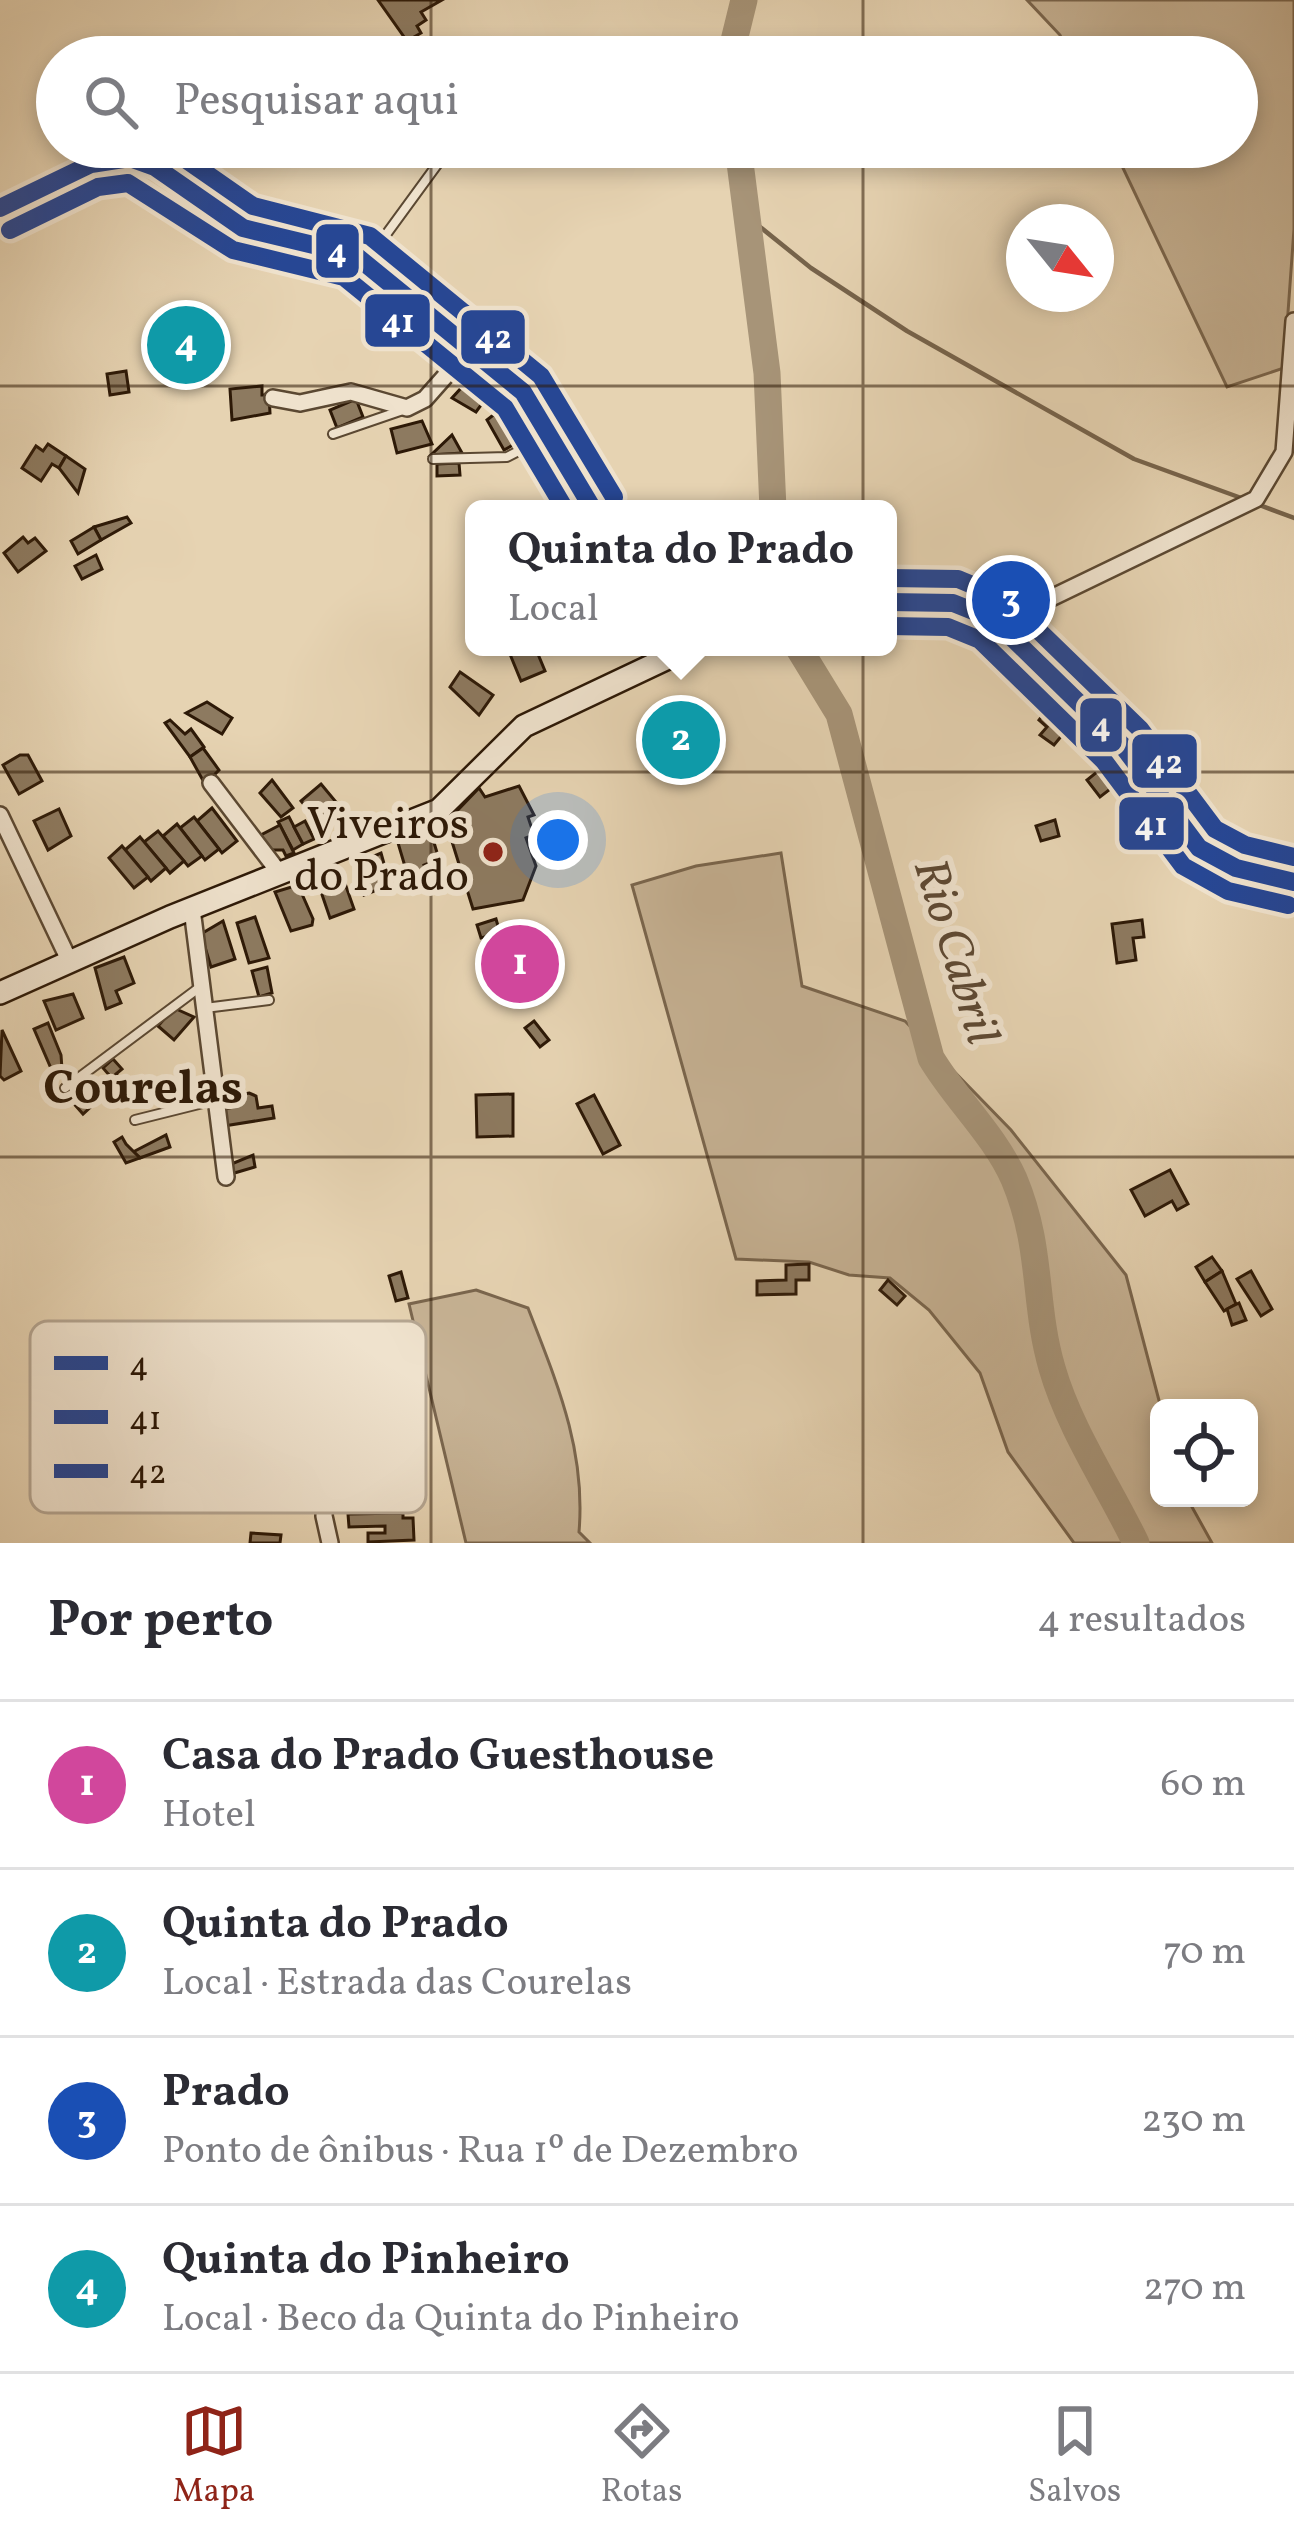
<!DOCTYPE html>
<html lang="pt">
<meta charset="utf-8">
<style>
body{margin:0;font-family:Vollkorn,serif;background:#f7f7f7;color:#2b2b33}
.controls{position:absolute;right:36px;bottom:36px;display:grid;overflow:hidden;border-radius:18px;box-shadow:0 6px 18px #0003}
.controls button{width:108px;height:108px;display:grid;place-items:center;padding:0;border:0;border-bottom:3px solid #e1e1e2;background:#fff;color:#2b2b33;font:60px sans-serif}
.compass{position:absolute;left:1006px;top:204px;width:108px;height:108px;border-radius:50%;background:#fff;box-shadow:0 6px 18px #0003;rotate:120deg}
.you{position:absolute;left:558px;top:840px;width:42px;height:42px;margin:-30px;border:9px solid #fff;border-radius:50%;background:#1a73e8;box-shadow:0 0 0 18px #1a73e833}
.badge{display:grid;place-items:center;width:78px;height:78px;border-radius:50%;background:#8f2418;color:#fff;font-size:39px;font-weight:700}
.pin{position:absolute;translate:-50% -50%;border:6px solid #fff;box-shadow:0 3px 12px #0006}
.popup{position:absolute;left:465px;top:500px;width:432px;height:156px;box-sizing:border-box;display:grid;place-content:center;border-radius:18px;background:#fff;filter:drop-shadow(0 3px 9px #0005);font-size:39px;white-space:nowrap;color:#7c7c81}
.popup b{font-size:45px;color:#2b2b33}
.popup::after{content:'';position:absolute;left:50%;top:100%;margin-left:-24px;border:24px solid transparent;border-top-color:#fff}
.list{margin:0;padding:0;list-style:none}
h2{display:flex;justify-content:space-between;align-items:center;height:156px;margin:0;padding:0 48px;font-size:51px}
h2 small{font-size:39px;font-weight:400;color:#7c7c81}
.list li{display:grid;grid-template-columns:78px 1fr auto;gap:36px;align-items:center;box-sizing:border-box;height:168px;padding:0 48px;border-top:3px solid #e1e1e2}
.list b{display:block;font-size:45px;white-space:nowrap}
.list p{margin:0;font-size:39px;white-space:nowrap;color:#7c7c81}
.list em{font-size:39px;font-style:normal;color:#7c7c81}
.icon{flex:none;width:66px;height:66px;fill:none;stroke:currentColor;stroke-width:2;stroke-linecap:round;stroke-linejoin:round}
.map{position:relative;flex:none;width:1294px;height:1543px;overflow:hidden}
.search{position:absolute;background:#fff;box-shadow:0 6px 18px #0003;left:36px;right:36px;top:36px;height:132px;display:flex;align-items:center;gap:30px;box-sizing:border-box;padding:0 42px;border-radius:66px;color:#7c7c81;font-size:45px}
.sheet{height:828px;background:#fff}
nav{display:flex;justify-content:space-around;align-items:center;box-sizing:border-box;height:168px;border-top:3px solid #e1e1e2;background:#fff;font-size:33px;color:#7c7c81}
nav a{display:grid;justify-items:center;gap:6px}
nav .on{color:#8f2418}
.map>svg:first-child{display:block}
.green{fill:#c7b395;stroke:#7a664e;stroke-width:3}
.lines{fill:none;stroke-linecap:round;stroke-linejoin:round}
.stream{stroke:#76634b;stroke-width:4.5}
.river{stroke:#a79478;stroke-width:27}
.building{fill:#8d7a60;stroke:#2d1907;stroke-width:3}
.service-casing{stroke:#5b4832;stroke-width:12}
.minor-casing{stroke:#5b4832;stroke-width:20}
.tertiary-casing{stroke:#5b4832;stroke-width:22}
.secondary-casing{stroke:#2d1907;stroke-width:26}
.service{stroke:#efe2cd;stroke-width:8}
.minor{stroke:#efe2cd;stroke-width:15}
.tertiary{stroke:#efe2cd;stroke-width:18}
.secondary{stroke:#efe2cd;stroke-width:21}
.bus-1-casing{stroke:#efe2cd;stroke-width:27}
.bus-2-casing{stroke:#efe2cd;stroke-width:27}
.bus-3-casing{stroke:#efe2cd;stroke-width:27}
.bus-1{stroke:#274794;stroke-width:18}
.bus-2{stroke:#274794;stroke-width:18}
.bus-3{stroke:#274794;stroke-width:18}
.grid{fill:none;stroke:#2d1907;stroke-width:3;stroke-opacity:0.55}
.poi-dot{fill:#8f2418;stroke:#efe2cd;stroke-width:4.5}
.labels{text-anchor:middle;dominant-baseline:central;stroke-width:12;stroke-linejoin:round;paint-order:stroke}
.poi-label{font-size:45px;fill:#2d1907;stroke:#efe2cd;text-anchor:end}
.water-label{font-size:48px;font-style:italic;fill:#5e4a34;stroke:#efe2cd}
.neighbourhood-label{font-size:48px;font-weight:bold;fill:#2d1907;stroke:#efe2cd}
.key{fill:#efe2cd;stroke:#b5a692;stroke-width:3}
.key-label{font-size:33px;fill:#2d1907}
.line-badge{stroke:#efe2cd;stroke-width:4.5}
.badge-label{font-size:33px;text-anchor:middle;font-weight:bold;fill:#fff}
</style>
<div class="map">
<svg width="1294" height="1543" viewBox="0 0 1294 1543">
<rect width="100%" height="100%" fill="#e6d3b2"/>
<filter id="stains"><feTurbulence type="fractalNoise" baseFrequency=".00167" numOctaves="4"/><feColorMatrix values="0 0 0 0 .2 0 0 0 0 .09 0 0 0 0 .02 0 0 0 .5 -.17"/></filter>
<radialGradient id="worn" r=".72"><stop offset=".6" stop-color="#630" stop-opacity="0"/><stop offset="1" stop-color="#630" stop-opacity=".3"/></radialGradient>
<g class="green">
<path d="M 1027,0 L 1294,0 L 1294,229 L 1284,368 L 1227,387 L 1113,147 L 1237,147 L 1237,57 L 1070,57 L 1060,35 Z"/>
<path d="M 781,853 L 802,986 L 905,1021 L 1011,1130 L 1126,1275 L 1161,1408 L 1159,1498 L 1187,1498 L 1212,1543 L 1074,1543 L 1008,1452 L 980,1373 L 929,1310 L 890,1278 L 849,1275 L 809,1262 L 736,1259 L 632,885 L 696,866 Z"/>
<path d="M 476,1290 L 528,1308 C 557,1383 586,1450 579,1532 L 590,1543 L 466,1543 L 409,1304 Z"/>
</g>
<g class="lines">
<g class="stream">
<path d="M 744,214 L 811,268 L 907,331 L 1134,459 L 1244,499"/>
<path d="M 1254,503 L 1294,518"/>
</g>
<g class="river">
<path d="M 730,57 L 744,0"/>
<path d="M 738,147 L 767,373 L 773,509"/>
<path d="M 798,647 L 839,714 L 931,1058 C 956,1100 994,1134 1014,1179 C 1043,1248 1033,1303 1052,1368 C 1069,1428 1109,1487 1136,1543"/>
</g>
</g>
<g class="building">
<path d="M 378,0 L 442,0 L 421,12 L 426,20 L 417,26 L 421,33 L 407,41 Z"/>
<path d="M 168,329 L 210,340 L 208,367 L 161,355 Z"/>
<path d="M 126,371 L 129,392 L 110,395 L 107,374 Z"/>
<path d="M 475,373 L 492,390 L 476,412 L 452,398 Z"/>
<path d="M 262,386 L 262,395 L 269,395 L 270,413 L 232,420 L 230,389 Z"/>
<path d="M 356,399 L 363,417 L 337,428 L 330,410 Z"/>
<path d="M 506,405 L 529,435 L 529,442 L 516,450 L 513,445 L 504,450 L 487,420 Z"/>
<path d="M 422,421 L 432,444 L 397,453 L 391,429 Z"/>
<path d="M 452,435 L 462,453 L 431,455 Z"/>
<path d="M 48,444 L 66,456 L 59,468 L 52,464 L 41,481 L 22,468 L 36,446 L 43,451 Z"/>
<path d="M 66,456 L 85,469 L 78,493 L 59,468 Z"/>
<path d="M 459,463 L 460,475 L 437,476 L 437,464 Z"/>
<path d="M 127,517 L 131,523 L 101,540 L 94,527 Z"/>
<path d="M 94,527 L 101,540 L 78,554 L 71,541 Z"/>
<path d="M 23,537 L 28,543 L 35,538 L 46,551 L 18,572 L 4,553 Z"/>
<path d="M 96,555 L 102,569 L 82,579 L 75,566 Z"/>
<path d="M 507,647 L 535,647 L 545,671 L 521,681 Z"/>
<path d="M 460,672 L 493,695 L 479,715 L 450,687 Z"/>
<path d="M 1045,689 L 1078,716 L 1054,745 L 1040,735 L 1047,727 L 1039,720 L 1049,707 L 1038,698 Z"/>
<path d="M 207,702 L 232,718 L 222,734 L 186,713 Z"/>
<path d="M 170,720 L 185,734 L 191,729 L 204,747 L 190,757 L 165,723 Z"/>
<path d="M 662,727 L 701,728 L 700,752 L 692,752 L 691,764 L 662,764 Z"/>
<path d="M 1110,747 L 1131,773 L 1100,797 L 1087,780 L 1102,768 L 1095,759 Z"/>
<path d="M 203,748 L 219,770 L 205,784 L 190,757 Z"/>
<path d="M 20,755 L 28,755 L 42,781 L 19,794 L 3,765 Z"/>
<path d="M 272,780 L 293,808 L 281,817 L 260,793 Z"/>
<path d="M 321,784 L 336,802 L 320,824 L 301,801 Z"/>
<path d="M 519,786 L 534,815 L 528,817 L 534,835 L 526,838 L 536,866 L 523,900 L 473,909 L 444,816 L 456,812 L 479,788 L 485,797 Z"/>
<path d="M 212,808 L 237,841 L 222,853 L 197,821 Z"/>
<path d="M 59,809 L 71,836 L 48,850 L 34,821 Z"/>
<path d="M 194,817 L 219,849 L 205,860 L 180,828 Z"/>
<path d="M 289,817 L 303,844 L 293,850 L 278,822 Z"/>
<path d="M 1055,820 L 1059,836 L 1041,841 L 1036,826 Z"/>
<path d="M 305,821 L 314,839 L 303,844 L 294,827 Z"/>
<path d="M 177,824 L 202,856 L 188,866 L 163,836 Z"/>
<path d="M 280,825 L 294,853 L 286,856 L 283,850 L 266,850 L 259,836 Z"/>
<path d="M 158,831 L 184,861 L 170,873 L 144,842 Z"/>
<path d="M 432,836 L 439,859 L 424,865 L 431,884 L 412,890 L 398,843 Z"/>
<path d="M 140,837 L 166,868 L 151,881 L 125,850 Z"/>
<path d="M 122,846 L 148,877 L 134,888 L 109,858 Z"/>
<path d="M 381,853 L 390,885 L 364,895 L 355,864 Z"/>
<path d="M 341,872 L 354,909 L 330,918 L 317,880 Z"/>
<path d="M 298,885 L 313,919 L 312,925 L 291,931 L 275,892 Z"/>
<path d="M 255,917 L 269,958 L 249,963 L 237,923 Z"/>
<path d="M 496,919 L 500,933 L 481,938 L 477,925 Z"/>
<path d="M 1142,920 L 1144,937 L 1133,938 L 1136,960 L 1117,963 L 1112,924 Z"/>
<path d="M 223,921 L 235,959 L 211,967 L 201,934 Z"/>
<path d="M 507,948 L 536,951 L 532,980 L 504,977 Z"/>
<path d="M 124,957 L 134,983 L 116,991 L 121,1003 L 106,1009 L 95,968 Z"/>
<path d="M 267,967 L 272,993 L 259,997 L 252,971 Z"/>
<path d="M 73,994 L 83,1018 L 56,1030 L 44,1001 Z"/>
<path d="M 174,1008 L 194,1017 L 174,1040 L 158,1026 Z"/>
<path d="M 534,1021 L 549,1040 L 540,1047 L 525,1028 Z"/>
<path d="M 48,1023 L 61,1055 L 62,1069 L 53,1073 L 34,1029 Z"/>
<path d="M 2,1030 L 21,1071 L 4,1080 L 0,1076 Z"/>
<path d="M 113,1059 L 122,1069 L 116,1074 L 120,1079 L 106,1091 L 100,1085 L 110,1076 L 103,1068 Z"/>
<path d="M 92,1076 L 107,1092 L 83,1114 L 69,1098 Z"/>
<path d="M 249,1093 L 256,1096 L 258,1108 L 272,1106 L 274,1118 L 224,1126 L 222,1109 L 235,1107 L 233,1096 Z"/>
<path d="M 513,1094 L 513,1136 L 477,1137 L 476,1095 Z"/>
<path d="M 594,1095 L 620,1145 L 603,1154 L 577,1104 Z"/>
<path d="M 166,1135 L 170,1147 L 140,1158 L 133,1152 Z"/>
<path d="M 122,1137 L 126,1144 L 140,1158 L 126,1163 L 114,1142 Z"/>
<path d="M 253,1155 L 255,1167 L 231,1174 L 229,1165 Z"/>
<path d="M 1170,1170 L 1188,1204 L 1177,1210 L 1172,1201 L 1145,1216 L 1131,1190 Z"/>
<path d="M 1212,1257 L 1222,1271 L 1205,1282 L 1196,1267 Z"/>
<path d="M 809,1264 L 809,1280 L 796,1280 L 796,1294 L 757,1295 L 757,1281 L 786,1280 L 786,1265 Z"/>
<path d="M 1222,1271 L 1236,1304 L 1224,1311 L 1205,1282 Z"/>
<path d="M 1251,1271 L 1272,1309 L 1261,1316 L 1237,1279 Z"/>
<path d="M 401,1272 L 408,1298 L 396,1301 L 389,1276 Z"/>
<path d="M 888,1280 L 905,1296 L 897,1305 L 880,1290 Z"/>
<path d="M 1239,1303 L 1246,1320 L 1232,1325 L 1227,1309 Z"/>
<path d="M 376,1324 L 387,1325 L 389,1334 L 350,1343 L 347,1331 Z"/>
<path d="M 325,1392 L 341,1392 L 340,1420 L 356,1420 L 357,1453 L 339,1454 L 339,1440 L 303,1438 L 302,1415 L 324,1414 Z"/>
<path d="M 396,1452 L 397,1470 L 370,1466 L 369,1454 Z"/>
<path d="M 383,1465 L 384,1471 L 397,1470 L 399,1490 L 371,1492 L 370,1466 Z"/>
<path d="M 403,1513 L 403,1518 L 413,1518 L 414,1540 L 368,1542 L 368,1533 L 385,1533 L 385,1526 L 349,1527 L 348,1514 Z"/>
<path d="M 251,1533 L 281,1535 L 280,1543 L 250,1543 Z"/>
</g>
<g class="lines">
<defs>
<g id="service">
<path d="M 366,262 L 450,147"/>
<path d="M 333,434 L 400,411"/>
<path d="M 433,459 L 507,457 L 546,437"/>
<path d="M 205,1008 L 269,1000"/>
<path d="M 65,1088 L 200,987"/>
<path d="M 135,1120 L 215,1100"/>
</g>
<g id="minor">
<path d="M 273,398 L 300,403 L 351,392 L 407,408 L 425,399 L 471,347"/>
<path d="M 985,614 L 1051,598 L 1256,499 L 1284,452 L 1294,321"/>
<path d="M 211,783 L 281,875"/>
<path d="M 0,815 L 69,960"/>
<path d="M 192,909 L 226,1177"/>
<path d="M 271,1394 L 281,1449 L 326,1468 L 324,1516 L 330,1543"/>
</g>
<path id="tertiary" d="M 0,208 L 91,164 L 130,158 L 155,167 L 243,228 L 355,255 L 523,392 L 593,509"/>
<g id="secondary">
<path d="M 888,602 L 953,603 L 993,619 L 1122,745 L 1199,848 L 1236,868 L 1294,882"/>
<path d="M 0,993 L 170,917 L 439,810 L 524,726 L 691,647"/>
</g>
</defs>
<use href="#service" class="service-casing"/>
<use href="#minor" class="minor-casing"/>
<use href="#tertiary" class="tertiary-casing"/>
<use href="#secondary" class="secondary-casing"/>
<use href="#service" class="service"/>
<use href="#minor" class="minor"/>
<use href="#tertiary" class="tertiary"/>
<use href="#secondary" class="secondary"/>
<defs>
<g id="bus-1">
<path d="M 0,208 L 91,164 L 130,158 L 155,167 L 243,228 L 355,255 L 523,392 L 593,509"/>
<path d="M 888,602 L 953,603 L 993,619 L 1122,745 L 1199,848 L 1236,868 L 1294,882"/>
</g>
<g id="bus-2">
<path d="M 10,230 L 98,187 L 128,183 L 233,250 L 344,277 L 505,408 L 565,509"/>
<path d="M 888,626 L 948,627 L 980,640 L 1104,761 L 1183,866 L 1228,891 L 1288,905"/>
</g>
<g id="bus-3">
<path d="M 168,147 L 253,206 L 370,236 L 541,376 L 614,497"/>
<path d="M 888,578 L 958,579 L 1006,599 L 1140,729 L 1215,829 L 1245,845 L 1294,857"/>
</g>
</defs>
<use href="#bus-1" class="bus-1-casing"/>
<use href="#bus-2" class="bus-2-casing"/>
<use href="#bus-3" class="bus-3-casing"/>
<use href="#bus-1" class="bus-1"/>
<use href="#bus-2" class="bus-2"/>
<use href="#bus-3" class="bus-3"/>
</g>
<path class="grid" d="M 431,0 L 431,57M 863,0 L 863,57M 431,147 L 431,1543M 863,147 L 863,1543M 0,386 L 1294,386M 0,772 L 1294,772M 0,1157 L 1294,1157"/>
<circle class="poi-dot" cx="493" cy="852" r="12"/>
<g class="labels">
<g class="poi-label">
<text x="469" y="826">Viveiros<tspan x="469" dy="52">do Prado</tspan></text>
</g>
<g class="water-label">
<text transform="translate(954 952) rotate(73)">Rio Cabril</text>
</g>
<g class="neighbourhood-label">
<text x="143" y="1090">Courelas</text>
</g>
</g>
<rect x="30" y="1321" width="396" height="192" rx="18" class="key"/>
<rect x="54" y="1356" width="54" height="14" fill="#274794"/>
<rect x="54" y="1410" width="54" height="14" fill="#274794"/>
<rect x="54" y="1464" width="54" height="14" fill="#274794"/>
<g class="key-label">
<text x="129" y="1375">4</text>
<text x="129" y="1429">41</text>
<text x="129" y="1483">42</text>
</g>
<g class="line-badge">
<rect x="314" y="222" width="47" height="58" rx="12" fill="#274794"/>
<rect x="363" y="292" width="69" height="57" rx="12" fill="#274794"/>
<rect x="459" y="308" width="68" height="58" rx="12" fill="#274794"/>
<rect x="1078" y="696" width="46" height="58" rx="12" fill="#274794"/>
<rect x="1130" y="732" width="69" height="58" rx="12" fill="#274794"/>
<rect x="1117" y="795" width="69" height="57" rx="12" fill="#274794"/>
</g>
<g class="badge-label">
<text x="337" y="262">4</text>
<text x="398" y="332">41</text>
<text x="493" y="348">42</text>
<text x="1101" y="736">4</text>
<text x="1164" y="773">42</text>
<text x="1151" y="835">41</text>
</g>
<rect width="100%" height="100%" filter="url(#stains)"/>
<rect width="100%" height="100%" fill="url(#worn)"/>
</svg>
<div class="controls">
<button><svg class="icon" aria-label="locate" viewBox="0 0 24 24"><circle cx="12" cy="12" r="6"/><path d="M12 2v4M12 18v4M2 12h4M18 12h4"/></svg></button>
</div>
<svg class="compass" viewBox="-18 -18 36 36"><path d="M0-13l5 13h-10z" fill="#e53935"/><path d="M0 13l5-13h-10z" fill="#7c7c81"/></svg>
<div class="you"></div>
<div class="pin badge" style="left:520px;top:964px;background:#d1479c">1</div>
<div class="pin badge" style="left:681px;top:740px;background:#0f9aa8">2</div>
<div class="popup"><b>Quinta do Prado</b>Local</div>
<div class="pin badge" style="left:1011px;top:600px;background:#1a4fb4">3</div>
<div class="pin badge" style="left:186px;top:345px;background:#0f9aa8">4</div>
<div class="search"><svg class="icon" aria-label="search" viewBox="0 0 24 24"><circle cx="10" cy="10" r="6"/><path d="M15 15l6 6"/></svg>Pesquisar aqui</div>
</div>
<section class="sheet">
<h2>Por perto<small>4 resultados</small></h2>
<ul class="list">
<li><span class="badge" style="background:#d1479c">1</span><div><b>Casa do Prado Guesthouse</b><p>Hotel</p></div><em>60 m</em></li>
<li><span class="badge" style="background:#0f9aa8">2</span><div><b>Quinta do Prado</b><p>Local · Estrada das Courelas</p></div><em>70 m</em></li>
<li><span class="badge" style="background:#1a4fb4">3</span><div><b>Prado</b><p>Ponto de ônibus · Rua 1º de Dezembro</p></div><em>230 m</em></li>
<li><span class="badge" style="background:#0f9aa8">4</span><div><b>Quinta do Pinheiro</b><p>Local · Beco da Quinta do Pinheiro</p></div><em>270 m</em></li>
</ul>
</section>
<nav>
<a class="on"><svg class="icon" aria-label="map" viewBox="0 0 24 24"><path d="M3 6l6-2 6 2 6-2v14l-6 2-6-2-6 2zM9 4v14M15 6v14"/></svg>Mapa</a>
<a><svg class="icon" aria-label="directions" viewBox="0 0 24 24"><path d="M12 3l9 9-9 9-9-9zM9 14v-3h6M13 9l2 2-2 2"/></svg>Rotas</a>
<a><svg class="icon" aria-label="saved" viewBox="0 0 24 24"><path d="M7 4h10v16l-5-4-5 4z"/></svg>Salvos</a>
</nav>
